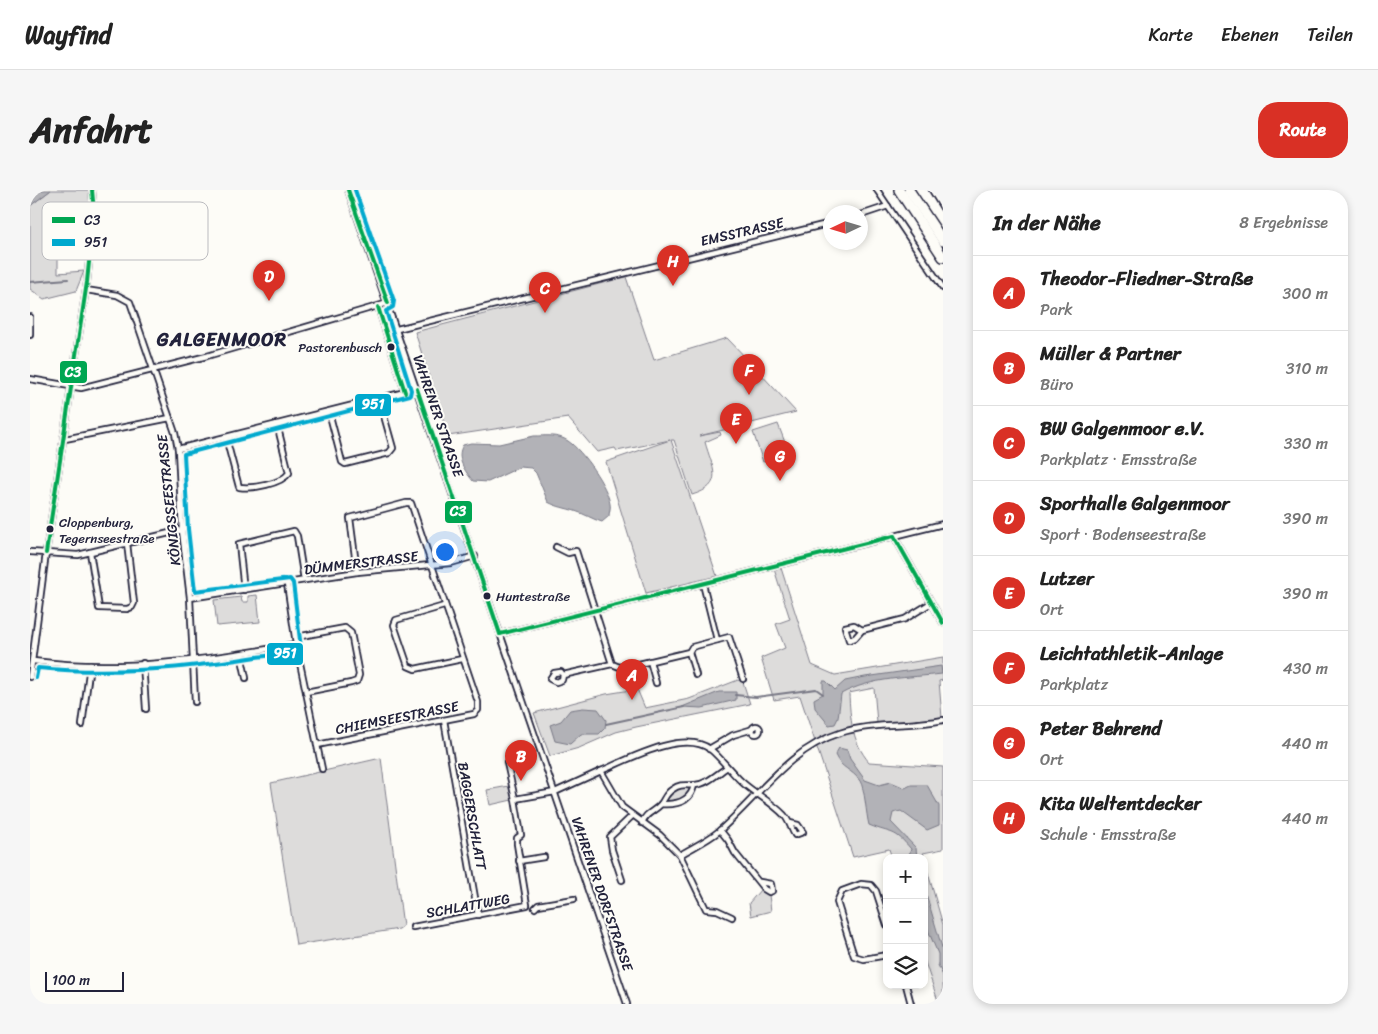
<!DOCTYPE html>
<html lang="de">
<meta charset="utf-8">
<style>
body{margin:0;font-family:Sriracha,sans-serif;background:#f6f6f6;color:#222}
.controls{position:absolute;right:15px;bottom:15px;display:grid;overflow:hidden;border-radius:10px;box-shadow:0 2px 8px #0003}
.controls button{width:45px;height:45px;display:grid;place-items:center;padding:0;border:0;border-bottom:1px solid #e0e0e0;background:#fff;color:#222;font:25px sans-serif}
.compass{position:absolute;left:793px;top:15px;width:45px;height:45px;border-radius:50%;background:#fff;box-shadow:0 2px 8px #0003;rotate:266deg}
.scale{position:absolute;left:15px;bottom:12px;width:79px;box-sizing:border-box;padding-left:5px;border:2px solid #22223b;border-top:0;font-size:14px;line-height:18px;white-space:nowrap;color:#22223b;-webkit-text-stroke:4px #fdfcf7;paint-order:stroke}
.you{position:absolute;left:414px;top:361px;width:18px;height:18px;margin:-12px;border:4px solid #fff;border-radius:50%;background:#1a73e8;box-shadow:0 0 0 8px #1a73e833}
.badge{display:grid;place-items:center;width:32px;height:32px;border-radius:50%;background:#d93025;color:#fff;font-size:16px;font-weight:700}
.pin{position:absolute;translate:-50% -41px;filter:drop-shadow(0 1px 2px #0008)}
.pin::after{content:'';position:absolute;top:26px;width:18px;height:15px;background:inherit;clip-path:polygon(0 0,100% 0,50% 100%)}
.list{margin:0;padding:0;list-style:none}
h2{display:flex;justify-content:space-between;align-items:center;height:65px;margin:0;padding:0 20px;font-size:21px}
h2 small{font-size:16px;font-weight:400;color:#767676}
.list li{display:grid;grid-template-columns:32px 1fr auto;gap:15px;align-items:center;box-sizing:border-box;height:75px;padding:0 20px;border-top:1px solid #e0e0e0}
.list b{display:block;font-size:19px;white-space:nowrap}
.list p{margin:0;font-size:16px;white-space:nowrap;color:#767676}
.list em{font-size:16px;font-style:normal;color:#767676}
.icon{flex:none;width:28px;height:28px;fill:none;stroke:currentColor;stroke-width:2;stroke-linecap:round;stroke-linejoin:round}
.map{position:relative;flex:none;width:913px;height:814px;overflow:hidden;border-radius:20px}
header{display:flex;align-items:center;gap:30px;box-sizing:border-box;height:70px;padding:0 25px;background:#fff;border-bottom:1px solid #e0e0e0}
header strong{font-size:24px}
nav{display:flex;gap:28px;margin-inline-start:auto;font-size:18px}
.intro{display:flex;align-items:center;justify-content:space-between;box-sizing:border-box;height:120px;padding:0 30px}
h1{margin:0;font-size:35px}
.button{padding:12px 22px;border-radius:20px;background:#d93025;color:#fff;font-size:18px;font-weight:700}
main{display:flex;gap:30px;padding:0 30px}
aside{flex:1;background:#fff;border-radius:20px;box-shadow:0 2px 8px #0003}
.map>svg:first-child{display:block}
.green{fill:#dddcdb;stroke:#807f8b}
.water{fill:#b2b2b7;stroke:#787885}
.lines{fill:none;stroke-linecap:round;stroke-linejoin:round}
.stream{stroke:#787885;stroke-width:2}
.street-casing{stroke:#22223b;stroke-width:8}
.highway-casing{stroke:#22223b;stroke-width:12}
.street{stroke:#fdfcf7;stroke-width:4.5}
.highway{stroke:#fdfcf7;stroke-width:9}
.bus-1-casing{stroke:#fdfcf7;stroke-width:8}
.bus-2-casing{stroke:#fdfcf7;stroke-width:8}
.bus-1{stroke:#00a651;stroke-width:4}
.bus-2{stroke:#00a9ce;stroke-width:4}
.bus-dot{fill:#22223b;stroke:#fdfcf7;stroke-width:2}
.labels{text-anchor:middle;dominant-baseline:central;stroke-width:4;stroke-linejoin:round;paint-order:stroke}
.bus-label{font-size:13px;fill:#22223b;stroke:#fdfcf7;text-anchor:start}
.street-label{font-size:14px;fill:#22223b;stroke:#fdfcf7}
.district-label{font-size:19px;font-weight:bold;letter-spacing:1px;fill:#22223b;stroke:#fdfcf7}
.key{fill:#fdfcf7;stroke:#bbbbbf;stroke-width:1}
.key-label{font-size:14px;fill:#22223b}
.line-badge{stroke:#fdfcf7;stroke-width:2}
.badge-label{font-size:14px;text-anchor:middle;font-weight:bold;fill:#fff}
</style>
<header>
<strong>Wayfind</strong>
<nav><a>Karte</a><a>Ebenen</a><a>Teilen</a></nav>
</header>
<div class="intro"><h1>Anfahrt</h1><a class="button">Route</a></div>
<main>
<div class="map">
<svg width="913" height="814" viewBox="0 0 913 814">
<rect width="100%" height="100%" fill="#fdfcf7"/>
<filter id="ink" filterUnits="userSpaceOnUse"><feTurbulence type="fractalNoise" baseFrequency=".02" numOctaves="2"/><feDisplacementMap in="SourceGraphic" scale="10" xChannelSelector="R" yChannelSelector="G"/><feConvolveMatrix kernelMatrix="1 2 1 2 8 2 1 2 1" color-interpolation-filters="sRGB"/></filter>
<g filter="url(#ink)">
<g class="green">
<path d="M 21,0 L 60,0 L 61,23 L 28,41 L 28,83 L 54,81 L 46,101 L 14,109 L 0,99 L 0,16 Z"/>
<path d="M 596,87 L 624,170 L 697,148 L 721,173 L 718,176 L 725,184 L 729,182 L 766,222 L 669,246 L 690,242 L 691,245 L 675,252 C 682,278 696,295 662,305 L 644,250 L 641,250 L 687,386 L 616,403 L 576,272 L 640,250 L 587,261 L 585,258 L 567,262 L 538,228 L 418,246 L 385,142 Z"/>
<path d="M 748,234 L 759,263 L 733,272 L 723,242 Z"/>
<path d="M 751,378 L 782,475 L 805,485 L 913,467 L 913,490 L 909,491 L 912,528 L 847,533 L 844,498 L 819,503 C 820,528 822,552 839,572 L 913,577 L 913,659 L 893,663 L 894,668 L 862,668 L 859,659 L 823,667 L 770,506 L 744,510 L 731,468 L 755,458 L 746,434 L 760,429 L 744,379 Z"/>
<path d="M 227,405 L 230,432 L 187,436 L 184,410 L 211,407 L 212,412 L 218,412 L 218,406 Z"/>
<path d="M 708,490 L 713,492 L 720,514 L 606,537 L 586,542 L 549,558 L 520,566 L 504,523 L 576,504 L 607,499 L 615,518 L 659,509 Z"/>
<path d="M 351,568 L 373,736 L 369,739 L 266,755 L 241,593 Z"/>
<path d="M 479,596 L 482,610 L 460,615 L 457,600 Z"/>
<path d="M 660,596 L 661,601 L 651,610 L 633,613 C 637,601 649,597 660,596 Z"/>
<path d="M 894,669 L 913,735 L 913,811 L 908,811 L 894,769 Z"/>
<path d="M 731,699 L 739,705 L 741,721 L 721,726 L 719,713 Z"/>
</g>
<g class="water">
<path d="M 0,0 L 21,0 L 0,16 Z"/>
<path d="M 504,246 C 515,246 528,244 538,251 C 552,260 578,297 580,314 C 581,318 579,322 579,326 L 572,332 C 562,329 555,324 545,321 C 536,318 527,317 518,312 L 506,283 L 501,278 L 490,277 L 458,292 L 443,291 C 435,281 425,268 433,255 L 441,253 L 469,254 Z"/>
<path d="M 911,476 L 912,484 C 878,488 842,487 811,504 L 808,528 L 805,534 L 799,535 L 785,518 L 784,509 L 793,504 L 793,491 L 796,491 L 805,500 L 815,491 L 835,487 Z"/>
<path d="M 689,502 L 706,502 L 706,510 L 672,518 L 652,517 Z"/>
<path d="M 553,518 L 568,519 L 576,530 L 575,538 L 569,544 L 551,544 L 540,554 L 525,551 L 520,535 L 531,531 L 540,520 Z"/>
<path d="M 809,558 L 817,560 L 820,569 L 835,590 L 849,595 L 861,592 L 875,598 L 881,595 L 897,595 L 909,616 L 909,635 L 897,640 L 871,621 L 863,623 L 861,632 L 886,658 L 887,668 L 878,668 L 881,659 C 863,638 863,645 839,635 C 836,624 835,599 830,591 C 822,579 811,579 805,565 Z"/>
<path d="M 894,697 L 913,761 L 913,786 L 908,775 L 908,764 L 898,740 L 894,720 Z"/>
</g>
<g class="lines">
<g class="stream">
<path d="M 0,92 L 38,89"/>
<path d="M 705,505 L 726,507 L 786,499 L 793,504"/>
<path d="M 576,534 L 654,517"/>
</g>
<defs>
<g id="street">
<path d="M 318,0 L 597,814"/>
<path d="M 847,0 L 913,98"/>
<path d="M 902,0 L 913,18"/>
<path d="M 831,25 L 858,16"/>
<path d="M 56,100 L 87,105 L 100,112 L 145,243 L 148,259 L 152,340 L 160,408 L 165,512"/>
<path d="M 348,117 L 375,202"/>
<path d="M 0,127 L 0,145"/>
<path d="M 367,139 L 801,33"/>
<path d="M 0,189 L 51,198 L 177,166 L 358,113"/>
<path d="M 299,222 L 312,272 L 315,274 L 359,263 L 363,258 L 349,208"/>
<path d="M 196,248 L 209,297 C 223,299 251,294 259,283 L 247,234"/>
<path d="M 35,249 L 140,228"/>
<path d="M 148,259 L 387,199"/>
<path d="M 864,346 L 913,433"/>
<path d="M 526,357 L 538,363 L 546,361 L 582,474"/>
<path d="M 0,362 L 48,365 L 152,340"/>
<path d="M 60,362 L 69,418 L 97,419 L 102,417 L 104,413 L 97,353"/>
<path d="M 257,394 L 266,454 L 292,579"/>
<path d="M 673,394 L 687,450"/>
<path d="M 214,400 L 209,354 L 264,341 L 267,346 L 274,390"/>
<path d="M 160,408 L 327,382 L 421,373 L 445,366"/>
<path d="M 414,416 L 366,430 L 364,435 L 378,476 L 385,479 L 432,469"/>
<path d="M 832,440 L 824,435 L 815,437 L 819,450 L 825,448 L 832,440 L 875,429 L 901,413"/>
<path d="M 470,444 L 913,334"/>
<path d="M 266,447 L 315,438 L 321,443 L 329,485 L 327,491 L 321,493 L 276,502"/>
<path d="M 659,462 L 666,485"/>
<path d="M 211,464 L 216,488"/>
<path d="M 3,471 C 90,482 180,470 266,454"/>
<path d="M 620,471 L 626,493"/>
<path d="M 113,473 L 116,519"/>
<path d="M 533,485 L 532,490 L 526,492 L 520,489 L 524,483 L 531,482 L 533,485 L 582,474 L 592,478 L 659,462 L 662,457 L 699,447 L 713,489"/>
<path d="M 0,487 L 16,363 L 57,92 L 64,22 L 62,0"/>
<path d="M 414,530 L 448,725"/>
<path d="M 52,535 L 60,475"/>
<circle cx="726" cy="540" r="4"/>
<path d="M 287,555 L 444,524 L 448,520 L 448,512 L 381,313 L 376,313 L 320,328 L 327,382"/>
<path d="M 679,559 L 703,545 L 723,539"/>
<path d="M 477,573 L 485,609"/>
<path d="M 571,581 C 597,570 653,539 680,559 C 691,568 701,582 712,592 C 725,604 742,612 754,625 C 760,632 761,639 765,645 L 773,642 L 768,635 L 760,633"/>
<path d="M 631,614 C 646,615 661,612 664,595"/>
<path d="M 612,633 C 616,622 624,622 631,614 C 635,608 636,603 643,599 C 651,593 657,596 665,595 C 677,594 687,584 696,578"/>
<path d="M 690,640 L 698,650 L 705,663 L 734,699 L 739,702 L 742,701 L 741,694 L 730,692"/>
<path d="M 650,665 L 676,719 L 687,720 L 702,727"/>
<path d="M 489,671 L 514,667"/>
<path d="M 592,690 L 582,660 L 580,647 L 602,626"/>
<path d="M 505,718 L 508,715 L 544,709"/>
<path d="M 857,735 L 846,701 L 841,695 L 831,694 L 812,701 L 807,712 L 824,766 L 834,769 L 857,765"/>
<path d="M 383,737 L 497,715 L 487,654 L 487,648 L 491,645 L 485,609 L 525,602 L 571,581 L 592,617 L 630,645 L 650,665 C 663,657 677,651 689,641 C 728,607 759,559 810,543 C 844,532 879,537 913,530"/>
<path d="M 876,795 L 881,814"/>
</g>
<g id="highway">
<path d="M 869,0 L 913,67"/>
<path d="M 879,0 L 913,51"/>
</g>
</defs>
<use href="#street" class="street-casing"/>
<use href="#highway" class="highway-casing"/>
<use href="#street" class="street"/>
<use href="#highway" class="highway"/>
<defs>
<g id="bus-1">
<path d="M 318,0 L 358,113"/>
<path d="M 348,117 L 375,202"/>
<path d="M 387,199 L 470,444"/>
<path d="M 864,346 L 913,433"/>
<path d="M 16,363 L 57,92 L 64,22 L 62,0"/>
<path d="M 470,444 L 864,346"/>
</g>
<path id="bus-2" d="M 6,488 L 8,478 C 82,485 154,479 226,467 C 239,465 261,465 271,458 L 263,393 L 260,389 L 165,401 L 158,339 L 154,264 L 380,205 L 381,200 L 356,121 L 363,117 L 364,111 L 325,0"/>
</defs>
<use href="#bus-1" class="bus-1-casing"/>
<use href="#bus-2" class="bus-2-casing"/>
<use href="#bus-1" class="bus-1"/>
<use href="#bus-2" class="bus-2"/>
</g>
</g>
<g class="bus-dot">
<circle cx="361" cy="157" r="4.5"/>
<circle cx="20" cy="339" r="4.5"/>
<circle cx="457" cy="406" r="4.5"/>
</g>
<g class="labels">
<g class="bus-label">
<text x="352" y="157" text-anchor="end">Pastorenbusch</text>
<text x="29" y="332">Cloppenburg,<tspan x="29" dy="16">Tegernseestraße</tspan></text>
<text x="466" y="406">Huntestraße</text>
</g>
<g class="street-label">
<text transform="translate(712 42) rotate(-13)">EMSSTRASSE</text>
<text transform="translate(408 226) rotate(71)">VAHRENER STRASSE</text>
<text transform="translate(139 310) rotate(-96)">KÖNIGSSEESTRASSE</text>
<text transform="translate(331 373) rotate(-7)">DÜMMERSTRASSE</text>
<text transform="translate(367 528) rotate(-11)">CHIEMSEESTRASSE</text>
<text transform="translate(442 626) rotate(80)">BAGGERSCHLATT</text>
<text transform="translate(572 704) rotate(71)">VAHRENER DORFSTRASSE</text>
<text transform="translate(438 716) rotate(-10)">SCHLATTWEG</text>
</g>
<g class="district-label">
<text x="192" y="149">GALGENMOOR</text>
</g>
</g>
<rect x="12" y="12" width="166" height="58" rx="8" class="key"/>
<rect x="22" y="27" width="23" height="6" fill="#00a651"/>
<rect x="22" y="49" width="23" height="7" fill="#00a9ce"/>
<g class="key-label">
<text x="54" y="35">C3</text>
<text x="54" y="57">951</text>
</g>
<g class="line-badge">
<rect x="29" y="170" width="29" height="24" rx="5" fill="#00a651"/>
<rect x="324" y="203" width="38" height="24" rx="5" fill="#00a9ce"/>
<rect x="414" y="310" width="29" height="24" rx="5" fill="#00a651"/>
<rect x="236" y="452" width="38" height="24" rx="5" fill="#00a9ce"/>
</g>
<g class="badge-label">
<text x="43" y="187">C3</text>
<text x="343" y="219">951</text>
<text x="428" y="326">C3</text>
<text x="255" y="468">951</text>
</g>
</svg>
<div class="controls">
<button>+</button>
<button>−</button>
<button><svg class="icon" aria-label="layers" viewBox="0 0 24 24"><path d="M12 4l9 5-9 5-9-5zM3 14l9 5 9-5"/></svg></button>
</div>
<svg class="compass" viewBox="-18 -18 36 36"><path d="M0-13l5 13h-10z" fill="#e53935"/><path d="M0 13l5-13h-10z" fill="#767676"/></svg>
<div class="scale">100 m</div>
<div class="you"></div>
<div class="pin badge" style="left:602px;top:510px">A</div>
<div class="pin badge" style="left:491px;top:591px">B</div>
<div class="pin badge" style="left:515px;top:123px">C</div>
<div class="pin badge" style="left:239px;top:111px">D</div>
<div class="pin badge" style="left:706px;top:254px">E</div>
<div class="pin badge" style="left:719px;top:205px">F</div>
<div class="pin badge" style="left:750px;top:291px">G</div>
<div class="pin badge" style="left:643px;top:96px">H</div>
</div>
<aside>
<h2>In der Nähe<small>8 Ergebnisse</small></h2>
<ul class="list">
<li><span class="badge">A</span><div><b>Theodor-Fliedner-Straße</b><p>Park</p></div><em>300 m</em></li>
<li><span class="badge">B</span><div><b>Müller &amp; Partner</b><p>Büro</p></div><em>310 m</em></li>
<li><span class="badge">C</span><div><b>BW Galgenmoor e.V.</b><p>Parkplatz · Emsstraße</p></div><em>330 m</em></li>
<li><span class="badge">D</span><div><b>Sporthalle Galgenmoor</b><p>Sport · Bodenseestraße</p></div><em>390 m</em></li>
<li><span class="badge">E</span><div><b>Lutzer</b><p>Ort</p></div><em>390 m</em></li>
<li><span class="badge">F</span><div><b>Leichtathletik-Anlage</b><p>Parkplatz</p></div><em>430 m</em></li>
<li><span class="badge">G</span><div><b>Peter Behrend</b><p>Ort</p></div><em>440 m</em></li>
<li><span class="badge">H</span><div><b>Kita Weltentdecker</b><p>Schule · Emsstraße</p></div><em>440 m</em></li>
</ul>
</aside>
</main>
